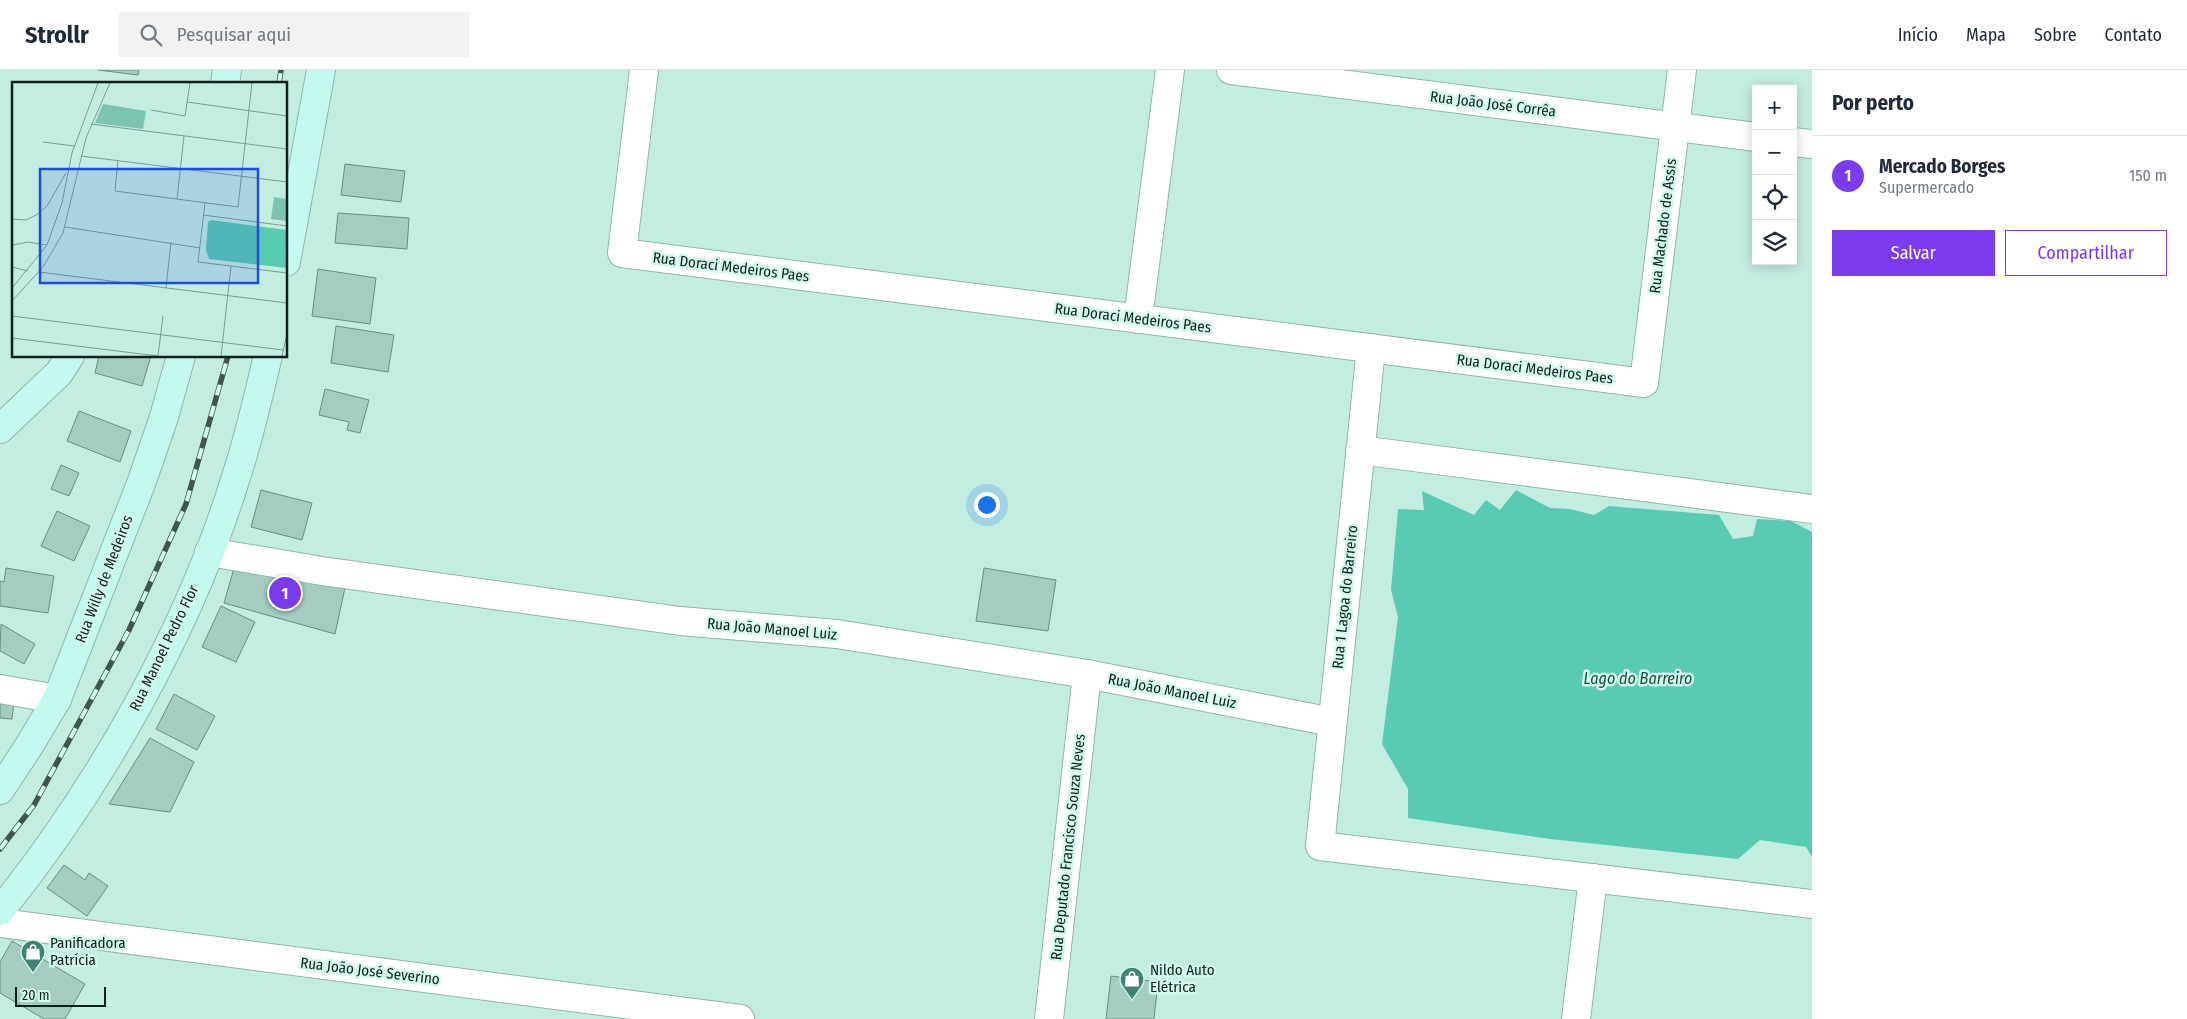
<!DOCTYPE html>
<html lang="pt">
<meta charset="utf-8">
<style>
body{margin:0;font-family:"Fira Sans Condensed",sans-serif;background:#f2f2f3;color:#1f2937}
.controls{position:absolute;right:15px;top:15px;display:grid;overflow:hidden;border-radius:0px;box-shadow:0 2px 12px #0003}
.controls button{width:45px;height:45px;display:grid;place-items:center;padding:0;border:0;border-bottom:1px solid #e0e1e3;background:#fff;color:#1f2937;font:25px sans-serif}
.scale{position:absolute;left:15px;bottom:12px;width:91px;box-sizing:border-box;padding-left:5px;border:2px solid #11201d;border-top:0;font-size:14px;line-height:18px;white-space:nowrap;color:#11201d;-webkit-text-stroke:4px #d1faef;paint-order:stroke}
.you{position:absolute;left:986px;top:434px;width:18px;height:18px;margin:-12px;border:4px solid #fff;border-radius:50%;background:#1a73e8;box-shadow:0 0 0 8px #1a73e833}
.badge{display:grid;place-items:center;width:32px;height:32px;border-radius:50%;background:#7c3aed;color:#fff;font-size:16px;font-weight:700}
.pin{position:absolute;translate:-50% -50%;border:2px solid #fff;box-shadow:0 1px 5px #0006}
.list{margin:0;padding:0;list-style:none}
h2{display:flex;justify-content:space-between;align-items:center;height:65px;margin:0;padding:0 20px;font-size:21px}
h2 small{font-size:16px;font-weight:400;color:#747a83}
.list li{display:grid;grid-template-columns:32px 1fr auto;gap:15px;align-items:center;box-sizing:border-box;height:80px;padding:0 20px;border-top:1px solid #e0e1e3}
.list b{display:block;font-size:19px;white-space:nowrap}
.list p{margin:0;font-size:16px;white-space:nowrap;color:#747a83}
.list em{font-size:16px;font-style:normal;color:#747a83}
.actions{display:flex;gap:10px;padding:15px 20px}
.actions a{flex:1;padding:11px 0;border:1px solid #7c3aed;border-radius:0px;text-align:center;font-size:18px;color:#7c3aed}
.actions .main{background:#7c3aed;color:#fff}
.icon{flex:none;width:28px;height:28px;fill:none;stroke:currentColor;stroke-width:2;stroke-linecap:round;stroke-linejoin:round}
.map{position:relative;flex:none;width:1812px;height:949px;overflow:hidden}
header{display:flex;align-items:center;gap:30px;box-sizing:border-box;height:70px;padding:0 25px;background:#fff;border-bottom:1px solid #e0e1e3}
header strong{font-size:24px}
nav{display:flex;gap:28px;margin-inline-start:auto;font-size:18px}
.search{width:350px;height:45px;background:#f2f2f3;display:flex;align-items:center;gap:12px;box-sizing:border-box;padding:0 18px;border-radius:0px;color:#747a83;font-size:19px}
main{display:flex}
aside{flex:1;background:#fff}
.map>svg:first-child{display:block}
.water{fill:#59cbb2}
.building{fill:#a4ccc1;stroke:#678e83}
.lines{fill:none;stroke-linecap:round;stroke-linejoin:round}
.street-casing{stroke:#8fb6ab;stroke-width:30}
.secondary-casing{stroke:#8fb6ab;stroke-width:30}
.street{stroke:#fff;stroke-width:28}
.secondary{stroke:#c4f9ef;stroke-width:28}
.rail-casing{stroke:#405550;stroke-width:5.5}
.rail{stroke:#d1faef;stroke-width:4;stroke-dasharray:11;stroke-linecap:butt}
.labels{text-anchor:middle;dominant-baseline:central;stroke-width:5;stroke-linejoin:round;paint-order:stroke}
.street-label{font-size:15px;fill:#11201d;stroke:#d1faef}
.poi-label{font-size:15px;fill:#11201d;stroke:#d1faef;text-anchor:start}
.water-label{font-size:16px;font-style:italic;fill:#1c4d43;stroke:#d1faef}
.inset-road{fill:none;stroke:#7c9b93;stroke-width:1}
.view{fill:#1d4ed8;fill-opacity:0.15;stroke:#1d4ed8;stroke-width:2.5}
.inset-edge{fill:none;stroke:#11201d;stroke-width:2.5}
</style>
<header>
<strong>Strollr</strong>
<div class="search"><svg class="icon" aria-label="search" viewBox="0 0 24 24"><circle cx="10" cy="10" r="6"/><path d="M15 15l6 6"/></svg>Pesquisar aqui</div>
<nav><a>Início</a><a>Mapa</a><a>Sobre</a><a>Contato</a></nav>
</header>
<main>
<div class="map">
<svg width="1812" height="949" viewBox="0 0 1812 949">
<rect width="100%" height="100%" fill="#c4ede2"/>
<path class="water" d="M 1516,420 L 1550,438 L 1570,439 L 1594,445 L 1609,436 L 1719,445 L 1733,469 L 1753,466 L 1757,449 L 1791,451 L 1812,462 L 1812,787 L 1806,777 L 1760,770 L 1738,789 L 1550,769 L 1408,748 L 1408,719 L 1382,674 L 1398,547 L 1391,520 L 1398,439 L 1424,440 L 1422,421 L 1474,445 L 1486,430 L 1500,440 Z"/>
<g class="building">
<path d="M 98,0 L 139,0 L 138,5 Z"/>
<path d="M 345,94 L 405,101 L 401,132 L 341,125 Z"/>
<path d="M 338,143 L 409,148 L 407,179 L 335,173 Z"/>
<path d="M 318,199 L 376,208 L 370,254 L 312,246 Z"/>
<path d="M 336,256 L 394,265 L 388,302 L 331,293 Z"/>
<path d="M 99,286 L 151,286 L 142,316 L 95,303 Z"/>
<path d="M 325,319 L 369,330 L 360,363 L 347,360 L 349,352 L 319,345 Z"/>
<path d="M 79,341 L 131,361 L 120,392 L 67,371 Z"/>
<path d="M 61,395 L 79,403 L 69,426 L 51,419 Z"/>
<path d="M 261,420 L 312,433 L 302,470 L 251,457 Z"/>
<path d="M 57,441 L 90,456 L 74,491 L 41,476 Z"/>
<path d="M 236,491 L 346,513 L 335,564 L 224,533 Z"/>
<path d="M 6,498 L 54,506 L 48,543 L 0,536 L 0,511 L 4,512 Z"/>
<path d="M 984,498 L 1056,510 L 1048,561 L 976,551 Z"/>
<path d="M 221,536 L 255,552 L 236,592 L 202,577 Z"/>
<path d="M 1,554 L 35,574 L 24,594 L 0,581 Z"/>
<path d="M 0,623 L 15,624 L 12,649 L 0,648 Z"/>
<path d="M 174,624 L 215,646 L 197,680 L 156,659 Z"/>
<path d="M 150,668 L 194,692 L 170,742 L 109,734 Z"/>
<path d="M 64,795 L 85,810 L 89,803 L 108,816 L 87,846 L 47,818 Z"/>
<path d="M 12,871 L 85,914 L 65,949 L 44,949 L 0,923 L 0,892 Z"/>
<path d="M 1111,906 L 1158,912 L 1154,949 L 1106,949 Z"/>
</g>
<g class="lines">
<defs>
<g id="street">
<path d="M 644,0 L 622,183 L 1644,313 L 1682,0"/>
<path d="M 1231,0 L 1756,67"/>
<path d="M 1793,72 L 1812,74"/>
<path d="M 1138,249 L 1170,0"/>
<path d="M 1371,278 L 1320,776 L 1812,834"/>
<path d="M 1360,380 L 1812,439"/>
<path d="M 209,482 L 322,501 L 680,551 L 837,564 L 1087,604 L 1332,652"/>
<path d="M 0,619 L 57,629"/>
<path d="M 0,853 L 740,949"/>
<path d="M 1049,949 L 1087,604"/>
<path d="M 1576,949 L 1593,808"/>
</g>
<g id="secondary">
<path d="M 225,14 L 227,0"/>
<path d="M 286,192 L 321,0"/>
<path d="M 0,359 L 59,303 L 70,286"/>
<path d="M 0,720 L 29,676 L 57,629 L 142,411 L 164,347 L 181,286"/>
<path d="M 0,841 C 100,717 189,560 236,407 C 249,368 258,327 268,286"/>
</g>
</defs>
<use href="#street" class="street-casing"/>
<use href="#secondary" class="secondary-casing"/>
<use href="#street" class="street"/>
<use href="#secondary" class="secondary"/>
<defs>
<g id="rail">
<path d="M 279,14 L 281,0"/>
<path d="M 0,779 L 34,735 L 129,560 L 186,434 L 228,286"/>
</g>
</defs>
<use href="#rail" class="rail-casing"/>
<use href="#rail" class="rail"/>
</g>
<defs>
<symbol id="shop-pin" viewBox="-11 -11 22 30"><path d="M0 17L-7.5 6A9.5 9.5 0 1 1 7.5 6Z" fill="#408273" stroke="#d1faef"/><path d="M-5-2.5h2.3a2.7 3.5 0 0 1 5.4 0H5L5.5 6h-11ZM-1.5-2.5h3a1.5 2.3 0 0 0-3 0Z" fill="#fff"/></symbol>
</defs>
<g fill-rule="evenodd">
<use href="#shop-pin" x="19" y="868" width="28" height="38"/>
<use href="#shop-pin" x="1118" y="895" width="28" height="38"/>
</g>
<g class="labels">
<g class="street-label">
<text transform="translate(1493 34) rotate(7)">Rua João José Corrêa</text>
<text transform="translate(1663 156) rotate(-83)">Rua Machado de Assis</text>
<text transform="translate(731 197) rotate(7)">Rua Doraci Medeiros Paes</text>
<text transform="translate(1133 248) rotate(7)">Rua Doraci Medeiros Paes</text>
<text transform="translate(1535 299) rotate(7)">Rua Doraci Medeiros Paes</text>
<text transform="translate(104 509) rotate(-69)">Rua Willy de Medeiros</text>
<text transform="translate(1345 527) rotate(-84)">Rua 1 Lagoa do Barreiro</text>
<text transform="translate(772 559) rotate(5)">Rua João Manoel Luiz</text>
<text transform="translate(164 578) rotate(-64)">Rua Manoel Pedro Flor</text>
<text transform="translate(1172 621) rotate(11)">Rua João Manoel Luiz</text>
<text transform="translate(1068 777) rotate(-84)">Rua Deputado Francisco Souza Neves</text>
<text transform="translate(370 901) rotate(7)">Rua João José Severino</text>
</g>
<g class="poi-label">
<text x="50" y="873">Panificadora<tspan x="50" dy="17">Patrícia</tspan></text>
<text x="1150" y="900">Nildo Auto<tspan x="1150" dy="17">Elétrica</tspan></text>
</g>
<g class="water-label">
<text x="1638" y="608">Lago do Barreiro</text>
</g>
</g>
<g transform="translate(12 12)">
<rect width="275" height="275" fill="#c4ede2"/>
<path d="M 91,22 L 134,29 L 131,47 L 83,41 ZM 262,115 L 275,117 L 275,139 L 259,137 Z" fill="#7bc4b2"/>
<path d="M 199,138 L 275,148 L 275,186 L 197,177 L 194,168 L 196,140 Z" fill="#59cbb2"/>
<path class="inset-road" d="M 175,20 L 275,34M 139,28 L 173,34 L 178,1M 79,42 L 275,67M 31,60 L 62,64M 69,74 L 275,100M 106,78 L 103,109 L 226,125 L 240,1M 165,117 L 172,54M 193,121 L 186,180 L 275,191M 191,133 L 275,144M 0,137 L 14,138 L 26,132 L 35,124 L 54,91M 53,145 L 188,166M 1,163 L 16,160 L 35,163M 0,185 L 16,189M 27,190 L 275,221M 0,206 L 35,163 L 50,121 L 60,71 L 86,1M 154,206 L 159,160M 0,219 L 31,185 L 51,151 L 74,56 L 98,1M 0,234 L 271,268M 0,256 L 146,274M 146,274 L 151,234M 209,274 L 219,184M 270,274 L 275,252"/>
<path class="view" d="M 28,87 L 246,87 L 246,201 L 28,201 Z"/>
<rect width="275" height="275" class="inset-edge"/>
</g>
</svg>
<div class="controls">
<button>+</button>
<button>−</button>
<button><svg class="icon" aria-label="locate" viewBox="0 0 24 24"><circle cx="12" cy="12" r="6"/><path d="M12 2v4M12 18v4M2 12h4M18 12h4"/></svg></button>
<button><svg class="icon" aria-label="layers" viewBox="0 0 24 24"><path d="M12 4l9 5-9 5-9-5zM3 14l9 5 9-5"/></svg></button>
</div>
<div class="scale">20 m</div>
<div class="you"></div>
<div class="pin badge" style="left:285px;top:523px">1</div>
</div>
<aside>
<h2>Por perto<small></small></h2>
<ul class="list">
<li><span class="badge">1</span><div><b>Mercado Borges</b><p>Supermercado</p></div><em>150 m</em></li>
</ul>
<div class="actions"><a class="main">Salvar</a><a>Compartilhar</a></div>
</aside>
</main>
